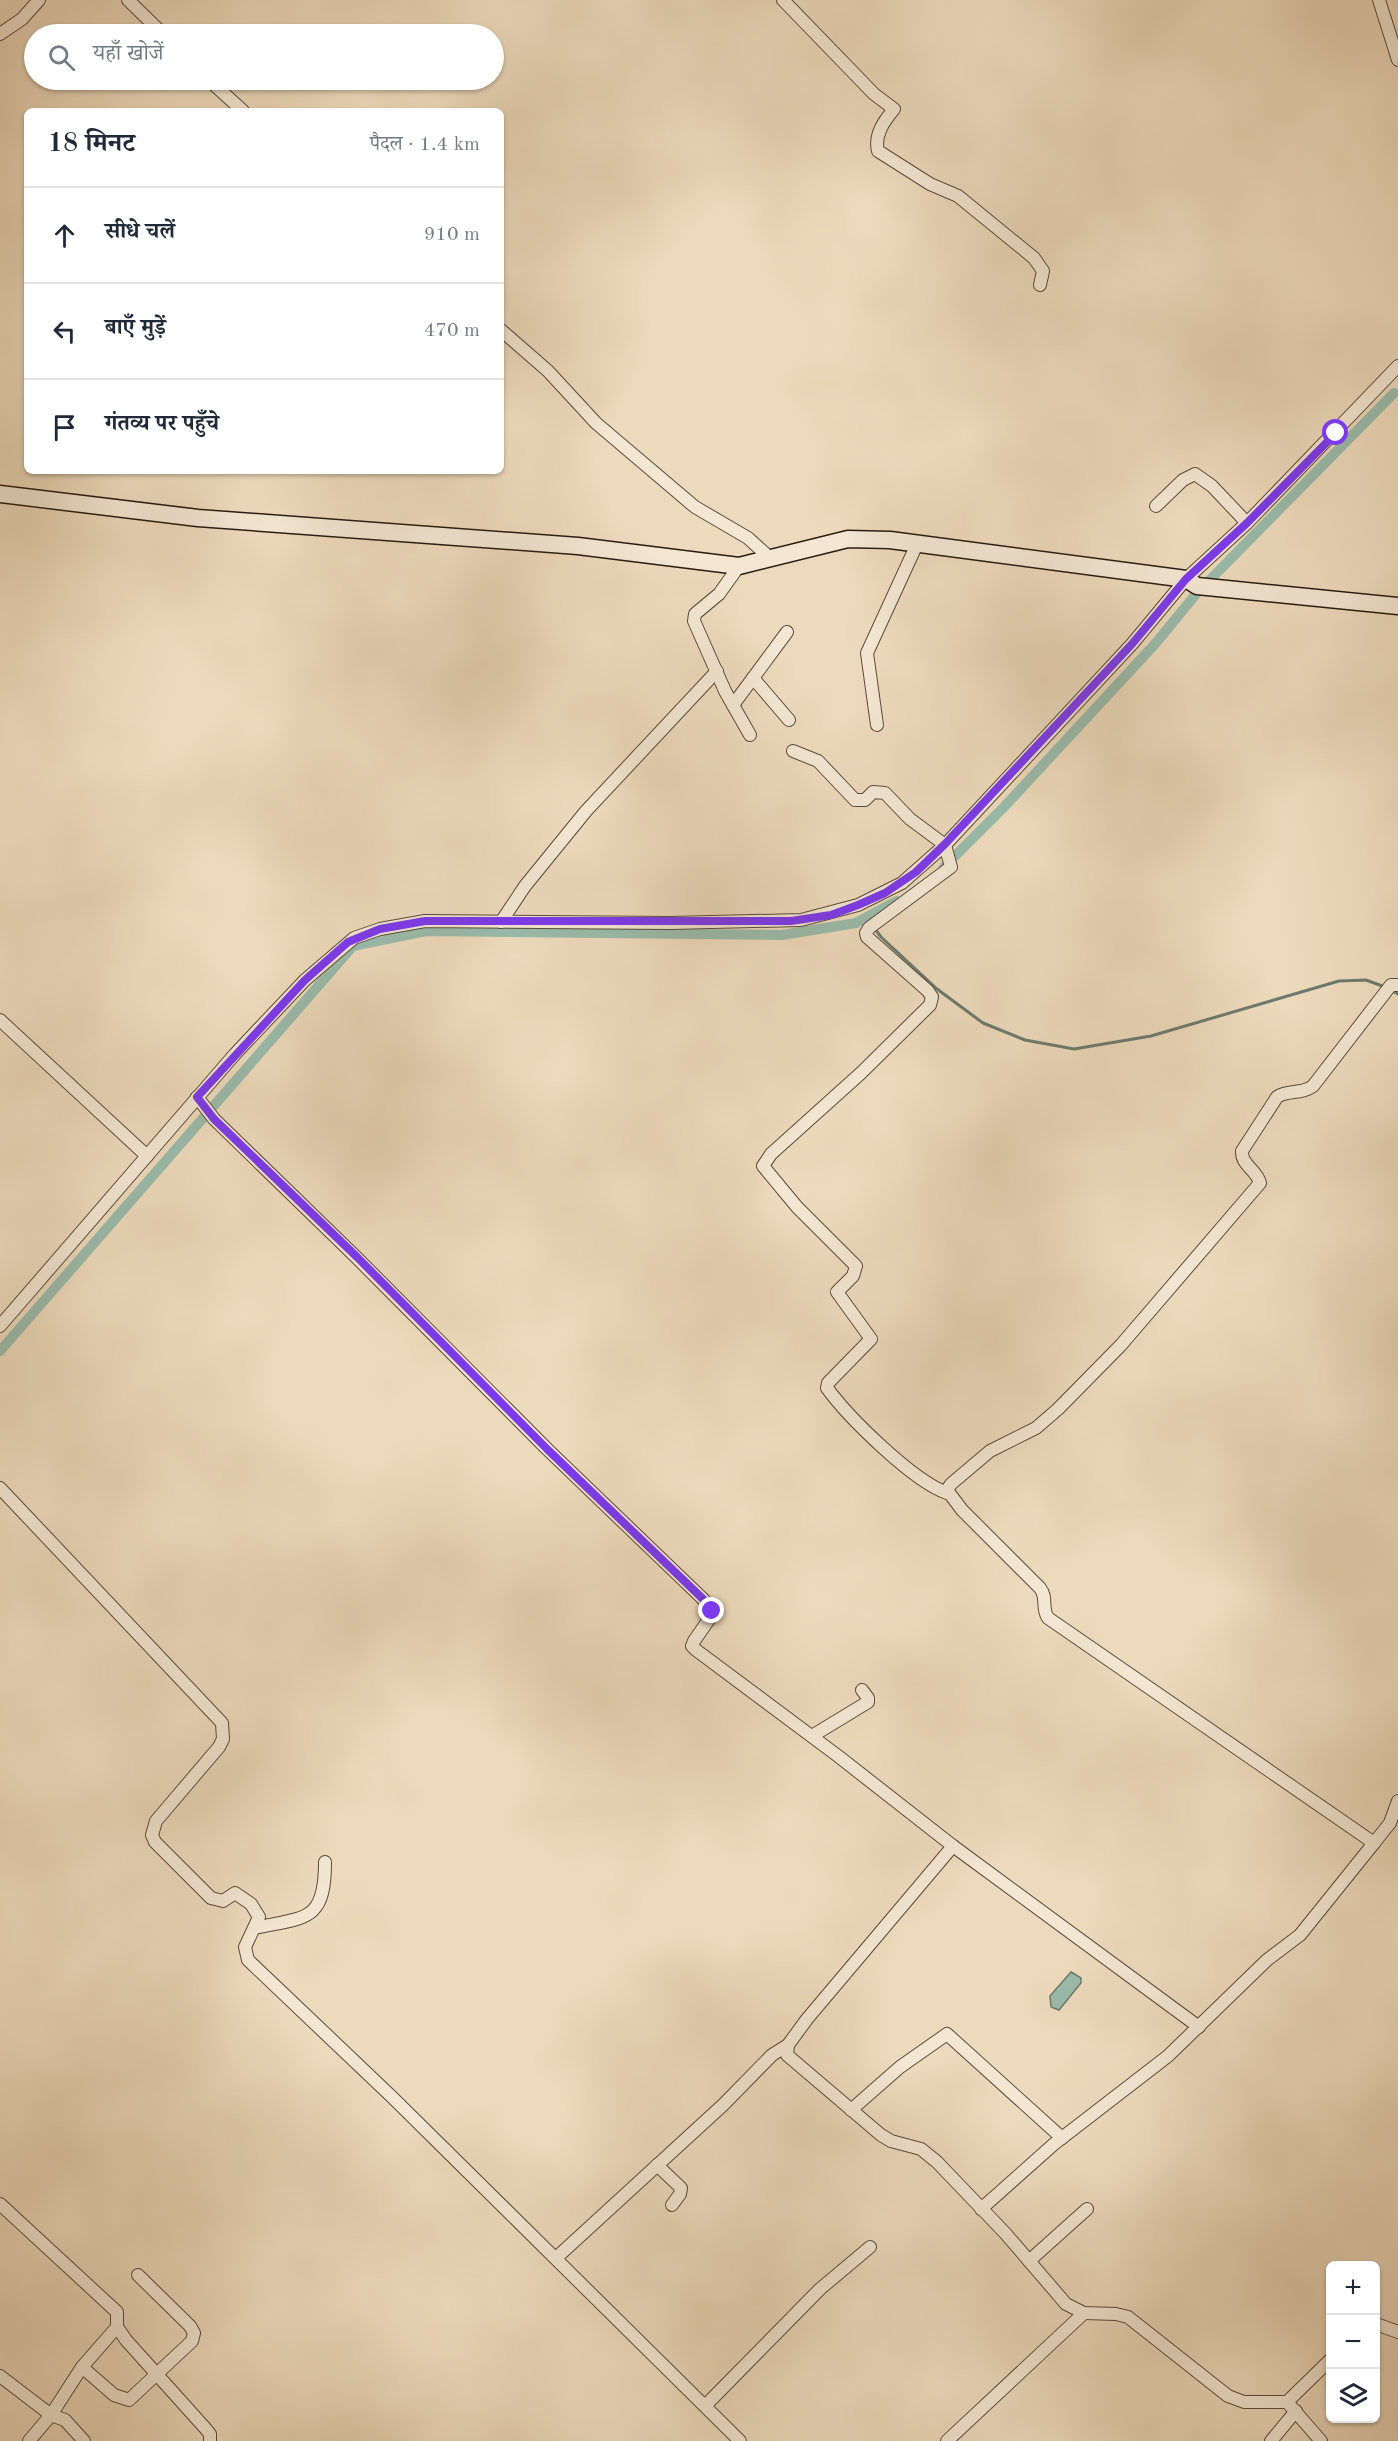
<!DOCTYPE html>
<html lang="hi">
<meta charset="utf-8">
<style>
body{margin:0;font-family:"Old Standard TT","Noto Serif Devanagari",serif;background:#f6f6f7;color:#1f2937}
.controls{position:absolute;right:18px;bottom:18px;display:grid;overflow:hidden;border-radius:9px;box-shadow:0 2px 4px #0004}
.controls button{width:54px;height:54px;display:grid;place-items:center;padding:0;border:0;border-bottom:2px solid #e0e1e3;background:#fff;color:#1f2937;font:30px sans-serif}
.stop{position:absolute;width:18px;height:18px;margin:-14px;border:4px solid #7c3aed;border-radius:50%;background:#fff}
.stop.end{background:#7c3aed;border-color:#fff;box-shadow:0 2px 6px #0008}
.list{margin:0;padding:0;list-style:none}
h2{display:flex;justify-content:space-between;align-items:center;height:78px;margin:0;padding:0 24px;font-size:26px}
h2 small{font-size:20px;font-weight:400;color:#747a83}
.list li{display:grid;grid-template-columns:39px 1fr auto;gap:18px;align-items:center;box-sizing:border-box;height:96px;padding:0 24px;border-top:2px solid #e0e1e3}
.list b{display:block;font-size:22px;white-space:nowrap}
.list em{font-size:20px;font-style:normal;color:#747a83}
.icon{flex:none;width:33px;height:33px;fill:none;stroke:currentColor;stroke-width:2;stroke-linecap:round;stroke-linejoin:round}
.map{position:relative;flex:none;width:1398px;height:2441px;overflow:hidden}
.search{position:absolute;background:#fff;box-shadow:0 2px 4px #0004;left:24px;top:24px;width:480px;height:66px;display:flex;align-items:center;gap:15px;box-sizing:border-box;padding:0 21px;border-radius:33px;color:#747a83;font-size:22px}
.panel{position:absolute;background:#fff;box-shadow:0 2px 4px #0004;left:24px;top:108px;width:480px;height:366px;border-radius:9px}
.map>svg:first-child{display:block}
.water{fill:#9abbab;stroke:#6d7b6e;stroke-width:1.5}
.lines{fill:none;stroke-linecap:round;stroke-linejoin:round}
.stream{stroke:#6d7b6e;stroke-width:3}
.canal{stroke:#9abbab;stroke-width:10}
.street-casing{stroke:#5a4a3c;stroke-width:14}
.secondary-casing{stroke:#291a12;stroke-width:19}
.street{stroke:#f3e7d3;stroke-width:12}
.secondary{stroke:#f3e7d3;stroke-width:16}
.route{stroke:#7c3aed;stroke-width:8}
</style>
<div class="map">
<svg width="1398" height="2441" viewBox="0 0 1398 2441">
<rect width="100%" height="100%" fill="#eddabc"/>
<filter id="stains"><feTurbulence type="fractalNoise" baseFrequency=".00333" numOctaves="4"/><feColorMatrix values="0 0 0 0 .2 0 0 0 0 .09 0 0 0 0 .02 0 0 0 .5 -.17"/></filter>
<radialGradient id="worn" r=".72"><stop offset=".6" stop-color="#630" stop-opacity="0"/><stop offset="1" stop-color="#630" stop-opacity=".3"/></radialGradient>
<path class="water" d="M 1071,1972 L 1081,1978 L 1081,1983 L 1059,2010 L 1051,2007 L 1050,1996 Z"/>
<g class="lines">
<g class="stream">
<path d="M 875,929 L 881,937 L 937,989 L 983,1023 L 1025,1040 L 1074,1049 L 1151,1036 L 1339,981 L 1366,980 L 1385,987"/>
<path d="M 1391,990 L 1398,994"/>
</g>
<g class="canal">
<path d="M 944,867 L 1005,806 L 1155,644 L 1196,594 L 1394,393"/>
<path d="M 0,1351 L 353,946 L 426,931 L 782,935 L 856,923 L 897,901"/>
</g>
<defs>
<g id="street">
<path d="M 128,0 L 163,34"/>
<path d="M 783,0 L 874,94 L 894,109 C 884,121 874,135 878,151 L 930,184 L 958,196 L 1034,258 L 1043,271 L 1040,285"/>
<path d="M 1379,0 L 1398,60"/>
<path d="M 0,34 L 22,19 L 39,0"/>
<path d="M 209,80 L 243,111"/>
<path d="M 501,330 L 548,371 L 596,423 L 695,507 L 748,538 L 770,558"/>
<path d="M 1156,506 L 1183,480 L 1195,474 L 1212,486 L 1247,523"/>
<path d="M 739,566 L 719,594 L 695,614 L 694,621 L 725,691 L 750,735"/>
<path d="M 753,678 L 789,720"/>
<path d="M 733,705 L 787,632"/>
<path d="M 877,725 L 867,653 L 917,544"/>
<path d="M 793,751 L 818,761 L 855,800 L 865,800 L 873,792 L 885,793 L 910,819 L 945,845 L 951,867 L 869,928 L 866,933 L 867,937 L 928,991 L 932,997 L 930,1005 L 861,1073 L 771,1154 L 763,1166 L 797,1207 L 856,1266 L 853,1276 L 837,1292 L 871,1339 L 828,1383 L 827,1388 C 849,1418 913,1481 947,1493"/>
<path d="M 501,922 L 525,886 L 586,811 L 717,671"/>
<path d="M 0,1020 L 147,1156"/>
<path d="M 197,1097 L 214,1119 L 356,1257 L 547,1449 L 702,1598 L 711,1608 L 712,1615 L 694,1641 L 692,1646 L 696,1650 L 838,1756 L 953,1846 L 1199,2027"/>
<path d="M 0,1326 L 235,1054 L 305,980 L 354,938 L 380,929 L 425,921 L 670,923 L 801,920 L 858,905 L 902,883 L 945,845 L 1132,644 L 1186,579 L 1247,523 L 1398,366"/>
<path d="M 0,1488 L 222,1723 L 223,1739 L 219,1747 L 156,1821 L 152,1835 L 155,1842 L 211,1898 L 223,1901 L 235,1893 L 251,1904 L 259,1917 L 245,1947 L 248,1960 L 392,2097 L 740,2441"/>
<path d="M 812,1736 L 868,1702 L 868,1698 L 862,1690"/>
<path d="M 1374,1843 L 1390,1823 L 1398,1801"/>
<path d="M 953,1846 L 807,2019 L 788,2045 L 787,2055 L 881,2135 L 891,2141 L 921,2149 L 937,2162 L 1005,2233 L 1066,2304 L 1084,2313 L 1116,2314 L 1128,2317 L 1228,2396 L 1244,2402 L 1287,2402 L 1321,2441"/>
<path d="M 255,1928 C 306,1917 325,1922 325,1862"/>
<path d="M 851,2110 L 900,2067 L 947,2034 L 1062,2138"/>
<path d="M 657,2165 L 681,2188 L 680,2194 L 672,2205"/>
<path d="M 0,2204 L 117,2312 L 117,2327 L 126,2340 L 205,2428 L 210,2434 L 210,2441"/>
<path d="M 981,2209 L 1054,2144 L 1168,2056 L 1267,1960 L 1300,1935 L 1374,1843 L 1048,1618 C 1041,1608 1048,1598 1040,1588 L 962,1510 L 947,1490 L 951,1484 L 990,1451 L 1036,1428 L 1058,1409 L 1121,1345 L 1260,1183 C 1257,1170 1241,1165 1242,1151 L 1277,1097 C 1288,1089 1301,1095 1313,1086 L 1391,985 L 1398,985"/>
<path d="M 556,2258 L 723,2105 L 772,2055 L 788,2045"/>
<path d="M 1029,2261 L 1087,2209"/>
<path d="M 1376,2324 L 1398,2332"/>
<path d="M 82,2367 L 114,2395 L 129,2400 L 192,2341 L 194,2333 L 190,2326 L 138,2275"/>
<path d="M 0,2376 L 51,2415 L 65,2420 L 84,2441"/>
<path d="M 1287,2402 L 1330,2360"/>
<path d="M 705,2406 L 820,2289 L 870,2247"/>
<path d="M 29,2441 L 51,2415 L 82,2367 L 117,2327"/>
<path d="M 947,2441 L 1084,2313"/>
<path d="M 1271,2441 L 1296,2411"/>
</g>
<path id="secondary" d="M 0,494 L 198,518 L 578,546 L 739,566 L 848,539 L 890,540 L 1186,579 L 1197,586 L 1398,606"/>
</defs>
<use href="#street" class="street-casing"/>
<use href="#secondary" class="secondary-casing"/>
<use href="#street" class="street"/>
<use href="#secondary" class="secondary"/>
</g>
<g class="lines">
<path class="route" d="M 712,1611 L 702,1598 L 547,1449 L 357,1257 L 214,1119 L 197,1097 L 305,980 L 348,942 L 380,929 L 425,921 L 791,921 L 831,915 L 858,905 L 885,893 L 916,872 L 945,844 L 1132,644 L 1186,579 L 1247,523 L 1336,433"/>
</g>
<rect width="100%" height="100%" filter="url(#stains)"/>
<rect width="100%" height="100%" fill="url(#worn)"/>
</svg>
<div class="controls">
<button>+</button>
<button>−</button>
<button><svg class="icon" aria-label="layers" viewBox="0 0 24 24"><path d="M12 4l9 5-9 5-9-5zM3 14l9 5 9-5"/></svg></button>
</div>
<div class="stop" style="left:1336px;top:433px"></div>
<div class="stop end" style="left:712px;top:1611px"></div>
<div class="search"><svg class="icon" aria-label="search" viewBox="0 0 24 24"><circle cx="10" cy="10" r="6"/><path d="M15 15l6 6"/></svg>यहाँ खोजें</div>
<section class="panel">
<h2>18 मिनट<small>पैदल · 1.4 km</small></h2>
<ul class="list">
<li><svg class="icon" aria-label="ahead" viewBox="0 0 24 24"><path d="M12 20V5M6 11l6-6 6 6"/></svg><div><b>सीधे चलें</b></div><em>910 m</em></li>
<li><svg class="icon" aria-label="left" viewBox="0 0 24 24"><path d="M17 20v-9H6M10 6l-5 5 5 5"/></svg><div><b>बाएँ मुड़ें</b></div><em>470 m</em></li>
<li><svg class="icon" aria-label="arrive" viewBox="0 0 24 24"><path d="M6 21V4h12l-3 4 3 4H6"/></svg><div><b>गंतव्य पर पहुँचे</b></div></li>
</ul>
</section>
</div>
